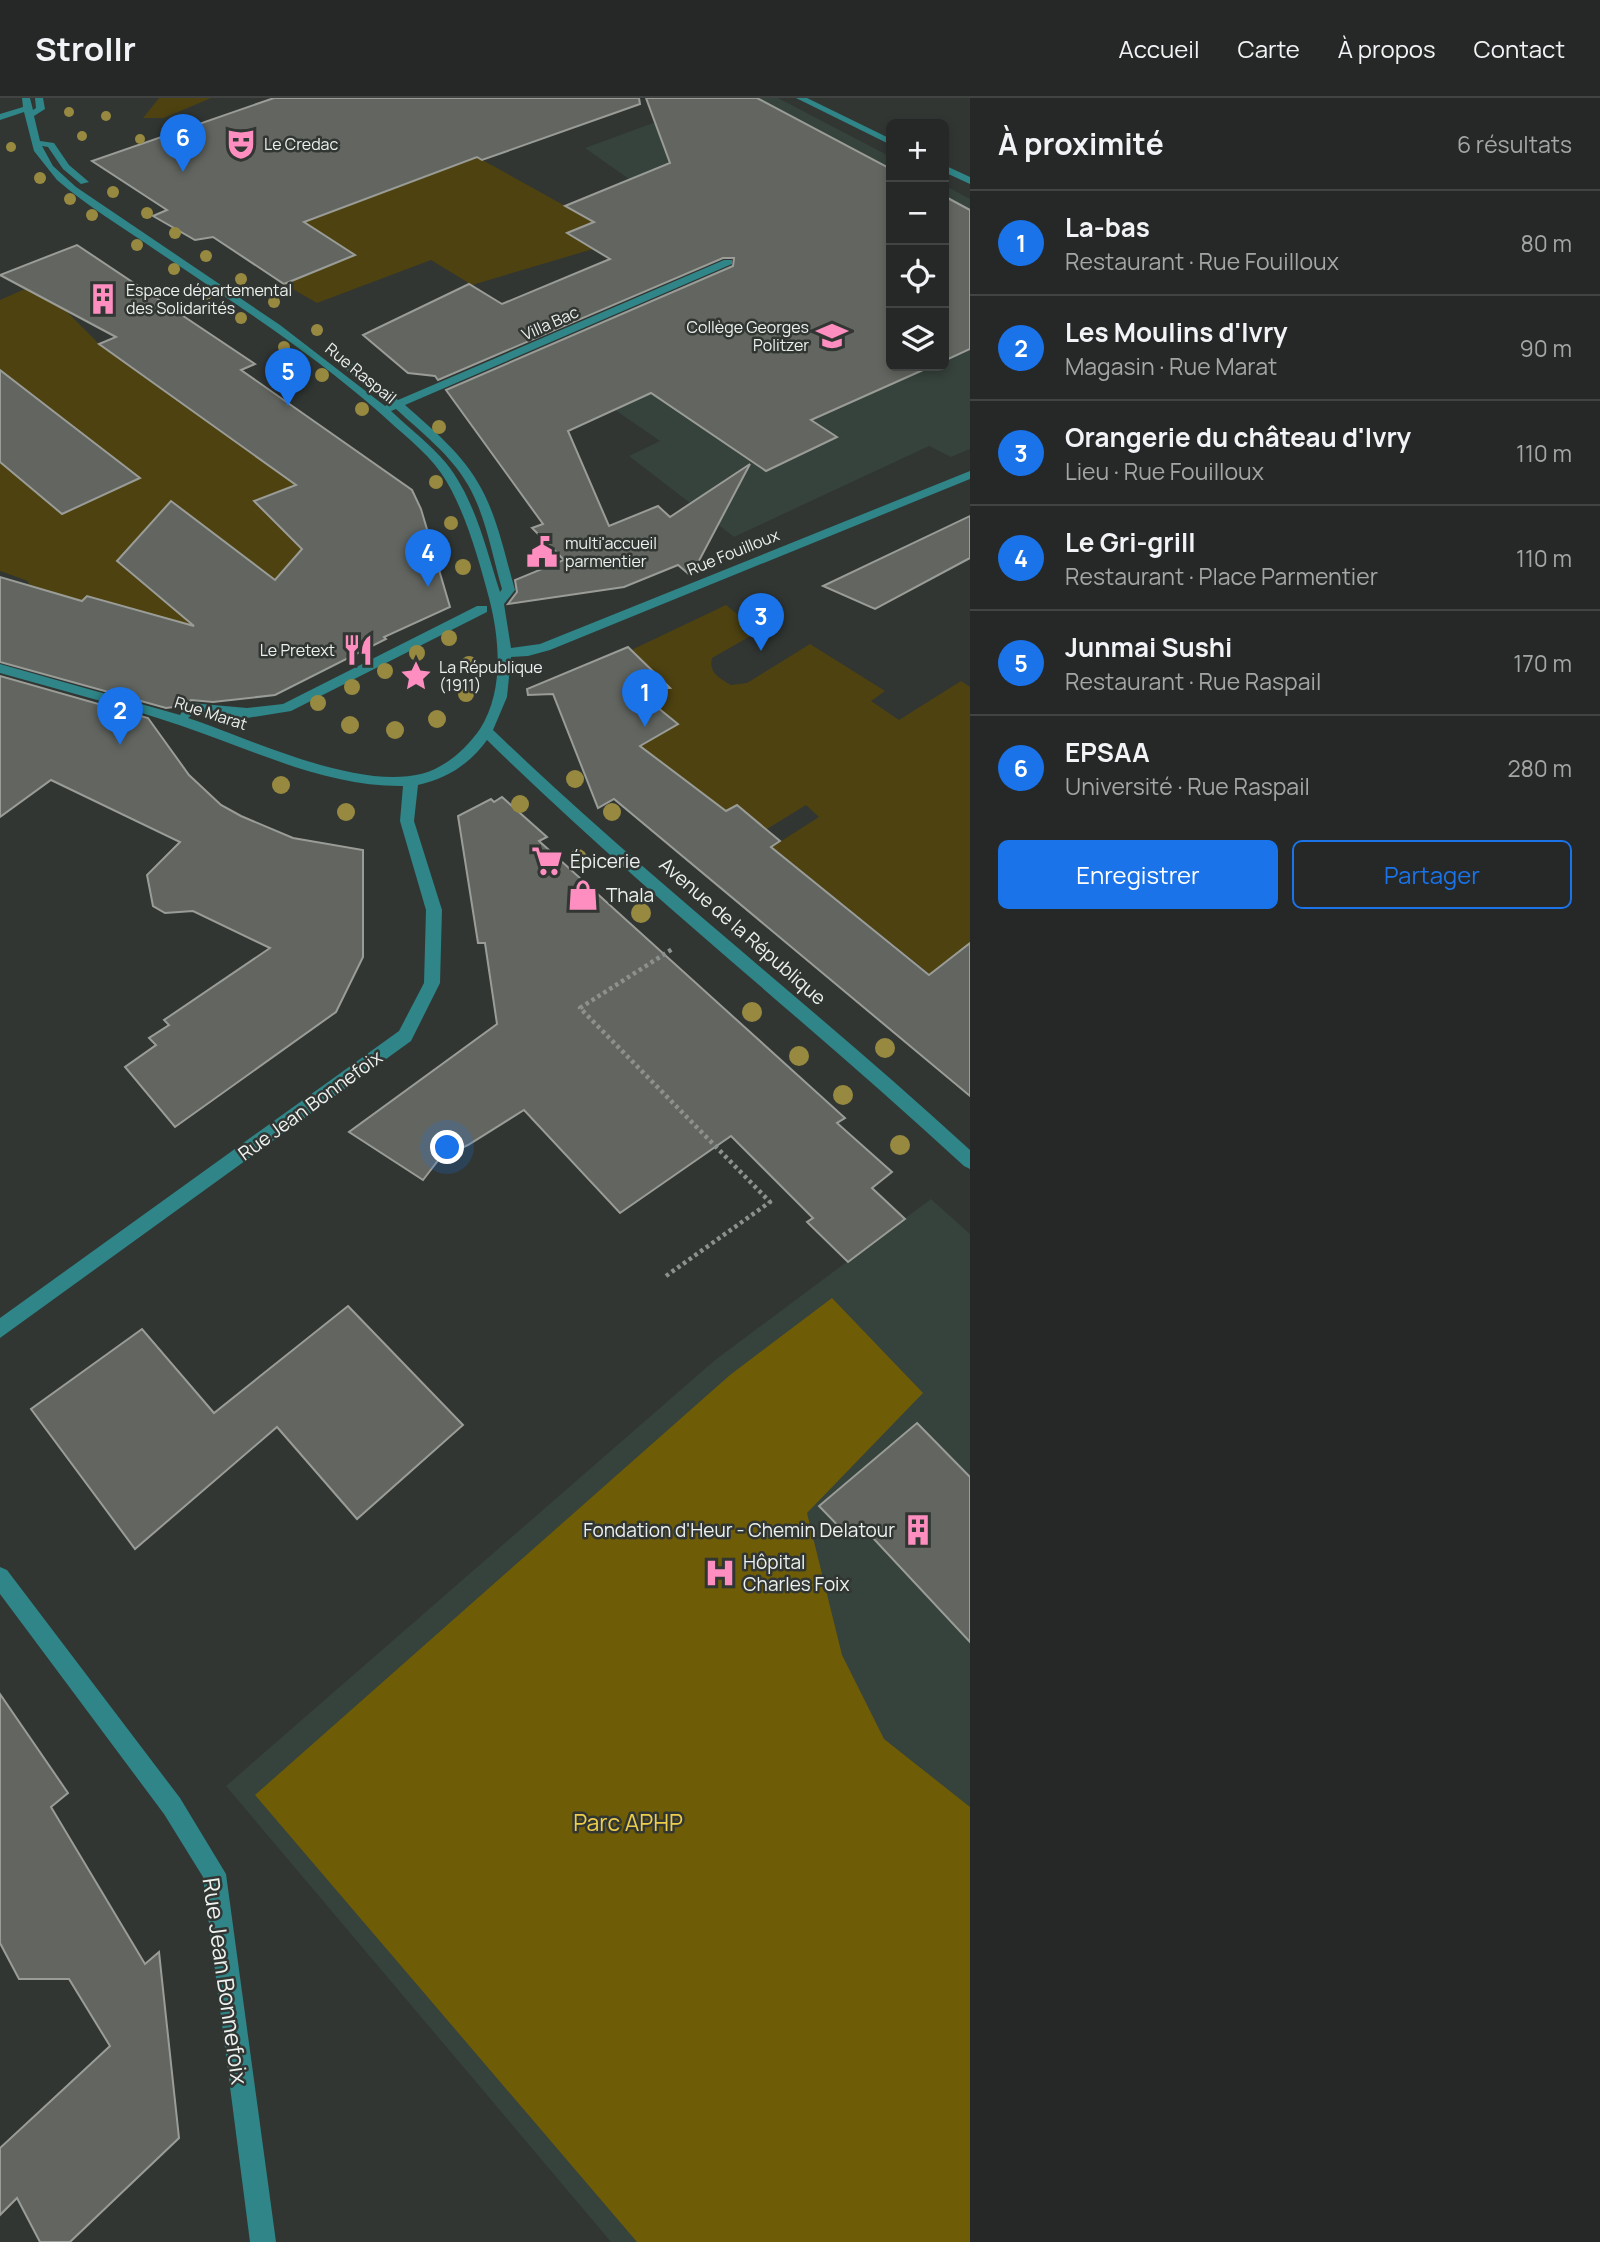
<!DOCTYPE html>
<html lang="fr">
<meta charset="utf-8">
<style>
body{margin:0;font-family:Manrope,sans-serif;background:#2d302e;color:#f1f3f6}
.controls{position:absolute;right:21px;top:21px;display:grid;overflow:hidden;border-radius:10px;box-shadow:0 4px 10px #0003}
.controls button{width:63px;height:63px;display:grid;place-items:center;padding:0;border:0;border-bottom:2px solid #424443;background:#252826;color:#f1f3f6;font:35px sans-serif}
.you{position:absolute;left:448px;top:1050px;width:24px;height:24px;margin:-18px;border:5px solid #fff;border-radius:50%;background:#1a73e8;box-shadow:0 0 0 10px #1a73e833}
.badge{display:grid;place-items:center;width:46px;height:46px;border-radius:50%;background:#1a73e8;color:#fff;font-size:23px;font-weight:700}
.pin{position:absolute;translate:-50% -58px;filter:drop-shadow(0 2px 4px #0008)}
.pin::after{content:'';position:absolute;top:37px;width:24px;height:21px;background:inherit;clip-path:polygon(0 0,100% 0,50% 100%)}
.list{margin:0;padding:0;list-style:none}
h2{display:flex;justify-content:space-between;align-items:center;height:91px;margin:0;padding:0 28px;font-size:30px}
h2 small{font-size:23px;font-weight:400;color:#a3a6a7}
.list li{display:grid;grid-template-columns:46px 1fr auto;gap:21px;align-items:center;box-sizing:border-box;height:105px;padding:0 28px;border-top:2px solid #424443}
.list b{display:block;font-size:26px;white-space:nowrap}
.list p{margin:0;font-size:23px;white-space:nowrap;color:#a3a6a7}
.list em{font-size:23px;font-style:normal;color:#a3a6a7}
.actions{display:flex;gap:14px;padding:21px 28px}
.actions a{flex:1;padding:16px 0;border:2px solid #1a73e8;border-radius:10px;text-align:center;font-size:24px;color:#1a73e8}
.actions .main{background:#1a73e8;color:#fff}
.icon{flex:none;width:38px;height:38px;fill:none;stroke:currentColor;stroke-width:2;stroke-linecap:round;stroke-linejoin:round}
.map{position:relative;flex:none;width:970px;height:2144px;overflow:hidden}
header{display:flex;align-items:center;gap:42px;box-sizing:border-box;height:98px;padding:0 35px;background:#252826;border-bottom:2px solid #424443}
header strong{font-size:33px}
nav{display:flex;gap:38px;margin-inline-start:auto;font-size:24px}
main{display:flex}
aside{flex:1;background:#252826}
.map>svg:first-child{display:block}
.built{fill:#36423c}
.green{fill:#4e4211}
.forest{fill:#6e5c07}
.building{fill:#636660;stroke:#9a9c97;stroke-width:2}
.lines{fill:none;stroke-linecap:round;stroke-linejoin:round}
.path{stroke:#8c918e;stroke-width:4.5;stroke-dasharray:3.5 3.5;stroke-linecap:butt}
.minor{fill:#2f8587;fill-rule:evenodd}
.tree{fill:#988940}
.labels{text-anchor:middle;dominant-baseline:central;stroke-width:5;stroke-linejoin:round;paint-order:stroke}
.far-poi-label{font-size:16px;fill:#ecf0ee;stroke:#313633;text-anchor:start}
.far-street-label{font-size:16px;fill:#ecf0ee;stroke:#313633}
.poi-label{font-size:19px;fill:#ecf0ee;stroke:#313633;text-anchor:start}
.street-label{font-size:19px;fill:#ecf0ee;stroke:#313633}
.near-park-label{font-size:23px;fill:#edcd4a;stroke:#313633}
.near-street-label{font-size:23px;fill:#ecf0ee;stroke:#313633}
</style>
<header>
<strong>Strollr</strong>
<nav><a>Accueil</a><a>Carte</a><a>À propos</a><a>Contact</a></nav>
</header>
<main>
<div class="map">
<svg width="970" height="2144" viewBox="0 0 970 2144">
<rect width="100%" height="100%" fill="#313633"/>
<g class="built">
<path d="M 721,0 L 778,0 L 891,59 L 891,268 L 944,268 L 944,87 L 970,101 L 970,351 L 951,359 L 929,348 L 734,439 L 629,358 L 660,343 L 615,312 L 835,208 L 677,115 L 585,50 Z"/>
<path d="M 931,1101 L 970,1136 L 970,2144 L 611,2144 L 226,1688 L 715,1262 Z"/>
</g>
<g class="green">
<path d="M 159,0 L 211,0 L 164,20 L 143,20 Z"/>
<path d="M 477,59 L 594,124 L 568,136 L 593,151 L 472,187 L 431,162 L 317,205 L 284,186 L 354,157 L 303,123 Z"/>
<path d="M 25,191 L 64,211 L 99,246 L 148,282 L 154,280 L 158,288 L 279,375 L 299,366 L 335,415 L 251,553 L 68,499 L 64,504 L 30,490 L 28,483 L 0,473 L 0,202 Z"/>
<path d="M 726,507 L 742,520 L 759,512 L 775,524 L 712,560 C 708,574 720,581 731,587 L 747,585 L 810,546 L 885,593 L 871,603 L 899,622 L 961,583 L 970,589 L 970,901 L 931,877 L 772,749 L 819,719 L 806,707 L 757,737 L 640,648 L 678,625 L 645,599 L 659,590 L 623,556 Z"/>
</g>
<path class="forest" d="M 832,1200 L 923,1295 L 807,1415 L 842,1557 L 884,1641 L 970,1709 L 970,2144 L 637,2144 L 255,1697 L 730,1277 Z"/>
<g class="building">
<path d="M 274,0 L 639,0 L 640,6 L 482,62 L 477,59 L 304,124 L 355,157 L 284,186 L 213,139 L 195,142 L 153,118 L 167,112 L 92,63 Z"/>
<path d="M 646,0 L 757,0 L 891,71 L 891,268 L 932,268 L 811,322 L 837,339 L 766,373 L 651,295 L 568,333 L 609,428 L 658,408 L 670,419 L 750,366 L 691,478 L 678,467 L 624,489 L 508,506 L 517,494 L 515,482 L 564,462 L 532,430 L 543,426 L 446,292 L 733,168 L 734,160 L 723,160 L 438,282 L 435,278 L 408,275 L 363,237 L 469,186 L 502,206 L 610,161 L 567,135 L 594,124 L 565,108 L 670,65 Z"/>
<path d="M 944,98 L 970,112 L 970,251 L 944,263 Z"/>
<path d="M 77,147 L 255,266 L 241,272 L 412,392 L 421,411 L 450,509 L 384,539 L 386,541 L 275,597 L 213,604 L 191,602 L 182,608 L 166,610 L 0,564 L 0,479 L 82,503 L 87,498 L 194,528 L 117,463 L 171,403 L 275,482 L 302,451 L 254,403 L 296,387 L 99,246 L 116,239 L 0,177 Z"/>
<path d="M 0,272 L 66,323 L 140,380 L 62,416 L 0,364 Z"/>
<path d="M 970,418 L 970,460 L 875,511 L 823,488 Z"/>
<path d="M 628,549 L 670,590 L 636,592 L 678,626 L 640,648 L 726,713 L 737,707 L 780,743 L 771,749 L 929,877 L 970,845 L 970,998 L 614,701 L 598,710 L 553,596 L 528,597 L 527,591 Z"/>
<path d="M 0,578 L 148,620 L 189,677 L 221,707 L 241,718 L 293,740 L 363,752 L 363,859 L 336,914 L 175,1029 L 125,969 L 156,947 L 149,940 L 169,927 L 164,922 L 270,850 L 193,813 L 165,815 L 153,808 L 147,777 L 180,744 L 51,682 L 0,719 Z"/>
<path d="M 502,699 L 547,739 L 539,743 L 845,1020 L 837,1025 L 892,1074 L 872,1090 L 905,1121 L 848,1164 L 807,1124 L 813,1120 L 731,1038 L 620,1115 L 524,1012 L 468,1047 L 440,1060 L 423,1082 L 349,1034 L 497,926 L 485,845 L 478,845 L 458,718 L 491,701 L 494,704 Z"/>
<path d="M 348,1208 L 463,1327 L 357,1421 L 277,1329 L 135,1451 L 31,1311 L 142,1231 L 214,1315 Z"/>
<path d="M 917,1325 L 970,1379 L 970,1544 L 860,1426 L 848,1438 L 819,1408 Z"/>
<path d="M 0,1596 L 68,1695 L 51,1709 L 145,1866 L 159,1854 L 179,2040 L 70,2144 L 40,2144 L 17,2100 L 0,2117 L 0,2050 L 110,1948 L 69,1881 L 19,1881 L 0,1845 Z"/>
</g>
<g class="lines">
<path class="path" d="M 666,1178 L 770,1104 L 580,910 L 674,850"/>
<g class="minor">
<path d="M 22,0 L 30,0 L 33,12 L 36,10 L 35,0 L 43,0 L 45,11 L 34,18 L 40,43 L 54,45 L 69,67 L 89,84 L 81,86 L 63,71 L 48,49 L 42,48 L 53,68 L 76,89 L 280,227 L 385,308 L 389,306 L 333,261 L 333,257 L 341,257 L 398,302 L 724,162 L 732,162 L 732,166 L 405,307 C 432,331 464,357 481,390 C 498,421 505,458 515,492 L 504,506 L 511,550 L 540,546 L 970,373 L 970,381 L 550,552 L 528,558 L 511,559 L 507,599 L 493,632 C 646,779 814,909 970,1052 L 970,1071 L 964,1068 C 807,923 639,791 487,642 C 470,666 446,681 418,687 L 414,723 L 442,812 L 440,885 L 411,943 L 0,1240 L 0,1220 L 399,933 L 424,885 L 426,812 L 400,723 L 403,688 C 325,689 251,651 179,627 C 120,607 60,592 0,575 L 0,566 L 180,617 L 186,607 L 191,605 L 247,610 L 283,606 L 477,508 L 487,508 L 487,514 L 291,613 L 247,620 L 194,615 L 188,620 C 251,641 356,692 421,676 C 445,670 466,651 480,631 C 504,593 500,542 489,500 C 479,462 464,408 441,375 C 425,352 400,334 380,315 C 310,253 231,203 154,151 C 121,128 87,108 57,82 L 34,53 L 24,14 L 0,22 L 0,16 L 23,9 ZM 396,311 C 421,334 451,357 468,387 C 486,418 492,457 502,491 L 500,494 C 486,451 475,401 446,365 C 430,346 409,330 391,313 Z"/>
<path d="M 796,0 L 807,0 L 891,41 L 891,47 Z"/>
<path d="M 944,67 L 970,79 L 970,86 L 944,74 Z"/>
<path d="M 0,1469 L 7,1472 L 180,1700 L 226,1776 L 276,2144 L 250,2144 L 203,1779 L 164,1716 L 0,1496 Z"/>
</g>
</g>
<g class="tree">
<circle cx="69" cy="14" r="5"/>
<circle cx="106" cy="18" r="5"/>
<circle cx="82" cy="38" r="5"/>
<circle cx="140" cy="41" r="5"/>
<circle cx="11" cy="49" r="5"/>
<circle cx="170" cy="50" r="5"/>
<circle cx="40" cy="80" r="6"/>
<circle cx="113" cy="94" r="6"/>
<circle cx="70" cy="101" r="6"/>
<circle cx="147" cy="115" r="6"/>
<circle cx="92" cy="117" r="6"/>
<circle cx="175" cy="135" r="6"/>
<circle cx="137" cy="147" r="6"/>
<circle cx="206" cy="158" r="6"/>
<circle cx="174" cy="171" r="6"/>
<circle cx="241" cy="181" r="6"/>
<circle cx="206" cy="196" r="6"/>
<circle cx="274" cy="204" r="6"/>
<circle cx="241" cy="220" r="6"/>
<circle cx="317" cy="232" r="6"/>
<circle cx="284" cy="249" r="6"/>
<circle cx="322" cy="277" r="7"/>
<circle cx="362" cy="311" r="7"/>
<circle cx="439" cy="329" r="7"/>
<circle cx="436" cy="384" r="7"/>
<circle cx="451" cy="425" r="7"/>
<circle cx="463" cy="469" r="8"/>
<circle cx="449" cy="540" r="8"/>
<circle cx="417" cy="555" r="8"/>
<circle cx="469" cy="566" r="8"/>
<circle cx="385" cy="573" r="8"/>
<circle cx="352" cy="589" r="8"/>
<circle cx="466" cy="596" r="8"/>
<circle cx="318" cy="605" r="8"/>
<circle cx="437" cy="621" r="9"/>
<circle cx="350" cy="627" r="9"/>
<circle cx="395" cy="632" r="9"/>
<circle cx="575" cy="681" r="9"/>
<circle cx="281" cy="687" r="9"/>
<circle cx="520" cy="706" r="9"/>
<circle cx="346" cy="714" r="9"/>
<circle cx="612" cy="714" r="9"/>
<circle cx="578" cy="760" r="9"/>
<circle cx="641" cy="815" r="10"/>
<circle cx="752" cy="914" r="10"/>
<circle cx="885" cy="950" r="10"/>
<circle cx="799" cy="958" r="10"/>
<circle cx="843" cy="997" r="10"/>
<circle cx="900" cy="1047" r="10"/>
</g>
<defs>
<symbol id="theatre-bare" viewBox="-9 -9 18 18"><path d="M-5-5.5Q0-4 5-5.5V0Q5 5 0 6Q-5 5-5 0ZM-3.3-2.5H-1v1.5H-3.3ZM1-2.5H3.3v1.5H1ZM-2.8 1Q0 5.5 2.8 1Z" fill="#fd8ebf" stroke="#313633" stroke-width="2.5" paint-order="stroke"/></symbol>
<symbol id="building-bare" viewBox="-9 -9 18 18"><path d="M-4-6H4V6H1V3H-1V6H-4ZM-2.5-4.3h1.7v1.8h-1.7ZM.8-4.3h1.7v1.8H.8ZM-2.5-1h1.7V.8h-1.7ZM.8-1h1.7V.8H.8Z" fill="#fd8ebf" stroke="#313633" stroke-width="2.5" paint-order="stroke"/></symbol>
<symbol id="school-bare" viewBox="-9 -9 18 18"><path d="M0-5L7-2L0 1L-7-2ZM-4 1L0 2.5L4 1V4Q0 6-4 4Z" fill="#fd8ebf" stroke="#313633" stroke-width="2.5" paint-order="stroke"/></symbol>
<symbol id="civic-bare" viewBox="-9 -9 18 18"><path d="M-.6-6.5H3V-4.5H.6V-3L4-1V1h2V6H-6V1h2V-1L-.6-3ZM-1.2 2.5V6h2.4V2.5Z" fill="#fd8ebf" stroke="#313633" stroke-width="2.5" paint-order="stroke"/></symbol>
<symbol id="restaurant-bare" viewBox="-9 -9 18 18"><path d="M-5-6h1v4h1v-4h1v4h1v-4h1v5L-1.5 .5V6h-2V.5L-5-1ZM5-6V6H3V1.5H1.5Q1.5-4 5-6Z" fill="#fd8ebf" stroke="#313633" stroke-width="2.5" paint-order="stroke"/></symbol>
<symbol id="sight-bare" viewBox="-9 -9 18 18"><path d="M0-6L1.8-2.2L6-1.7L2.9 1.2L3.7 5.4L0 3.3L-3.7 5.4L-2.9 1.2L-6-1.7L-1.8-2.2Z" fill="#fd8ebf" stroke="#313633" stroke-width="2.5" paint-order="stroke"/></symbol>
<symbol id="supermarket-bare" viewBox="-9 -9 18 18"><path d="M-6-5.5h2.5l.6 2H6L4.5 2H-2.5L-4.4-4H-6ZM-1.5 3.2a1.3 1.3 0 1 0 .1 0ZM3 3.2a1.3 1.3 0 1 0 .1 0Z" fill="#fd8ebf" stroke="#313633" stroke-width="2.5" paint-order="stroke"/></symbol>
<symbol id="shop-bare" viewBox="-9 -9 18 18"><path d="M-5-2.5h2.3a2.7 3.5 0 0 1 5.4 0H5L5.5 6h-11ZM-1.5-2.5h3a1.5 2.3 0 0 0-3 0Z" fill="#fd8ebf" stroke="#313633" stroke-width="2.5" paint-order="stroke"/></symbol>
<symbol id="hospital-bare" viewBox="-9 -9 18 18"><path d="M-5-5h3v3.5h4V-5h3V5h-3V1.5h-4V5h-3Z" fill="#fd8ebf" stroke="#313633" stroke-width="2.5" paint-order="stroke"/></symbol>
</defs>
<g fill-rule="evenodd">
<use href="#theatre-bare" x="219" y="24" width="44" height="44"/>
<use href="#building-bare" x="81" y="179" width="44" height="44"/>
<use href="#school-bare" x="810" y="216" width="44" height="44"/>
<use href="#civic-bare" x="520" y="432" width="44" height="44"/>
<use href="#restaurant-bare" x="336" y="530" width="44" height="44"/>
<use href="#sight-bare" x="394" y="556" width="44" height="44"/>
<use href="#supermarket-bare" x="525" y="741" width="44" height="44"/>
<use href="#shop-bare" x="561" y="775" width="44" height="44"/>
<use href="#building-bare" x="896" y="1410" width="44" height="44"/>
<use href="#hospital-bare" x="698" y="1453" width="44" height="44"/>
</g>
<g class="labels">
<g class="far-poi-label">
<text x="264" y="46">Le Credac</text>
<text x="126" y="192">Espace départemental<tspan x="126" dy="18">des Solidarités</tspan></text>
<text x="809" y="229" text-anchor="end">Collège Georges<tspan x="809" dy="18">Politzer</tspan></text>
<text x="565" y="445">multi'accueil<tspan x="565" dy="18">parmentier</tspan></text>
<text x="335" y="552" text-anchor="end">Le Pretext</text>
<text x="439" y="569">La République<tspan x="439" dy="18">(1911)</tspan></text>
</g>
<g class="far-street-label">
<text transform="translate(550 225) rotate(-24)">Villa Bac</text>
<text transform="translate(361 275) rotate(39)">Rue Raspail</text>
<text transform="translate(733 454) rotate(-22)">Rue Fouilloux</text>
<text transform="translate(211 615) rotate(18)">Rue Marat</text>
</g>
<g class="poi-label">
<text x="570" y="763">Épicerie</text>
<text x="606" y="797">Thala</text>
<text x="895" y="1432" text-anchor="end">Fondation d'Heur - Chemin Delatour</text>
<text x="743" y="1464">Hôpital<tspan x="743" dy="22">Charles Foix</tspan></text>
</g>
<g class="street-label">
<text transform="translate(743 833) rotate(41)">Avenue de la République</text>
<text transform="translate(310 1007) rotate(-36)">Rue Jean Bonnefoix</text>
</g>
<g class="near-park-label">
<text x="628" y="1724">Parc APHP</text>
</g>
<g class="near-street-label">
<text transform="translate(226 1883) rotate(82)">Rue Jean Bonnefoix</text>
</g>
</g>
</svg>
<div class="controls">
<button>+</button>
<button>−</button>
<button><svg class="icon" aria-label="locate" viewBox="0 0 24 24"><circle cx="12" cy="12" r="6"/><path d="M12 2v4M12 18v4M2 12h4M18 12h4"/></svg></button>
<button><svg class="icon" aria-label="layers" viewBox="0 0 24 24"><path d="M12 4l9 5-9 5-9-5zM3 14l9 5 9-5"/></svg></button>
</div>
<div class="you"></div>
<div class="pin badge" style="left:645px;top:629px">1</div>
<div class="pin badge" style="left:120px;top:647px">2</div>
<div class="pin badge" style="left:761px;top:553px">3</div>
<div class="pin badge" style="left:428px;top:489px">4</div>
<div class="pin badge" style="left:288px;top:308px">5</div>
<div class="pin badge" style="left:183px;top:74px">6</div>
</div>
<aside>
<h2>À proximité<small>6 résultats</small></h2>
<ul class="list">
<li><span class="badge">1</span><div><b>La-bas</b><p>Restaurant · Rue Fouilloux</p></div><em>80 m</em></li>
<li><span class="badge">2</span><div><b>Les Moulins d'Ivry</b><p>Magasin · Rue Marat</p></div><em>90 m</em></li>
<li><span class="badge">3</span><div><b>Orangerie du château d'Ivry</b><p>Lieu · Rue Fouilloux</p></div><em>110 m</em></li>
<li><span class="badge">4</span><div><b>Le Gri-grill</b><p>Restaurant · Place Parmentier</p></div><em>110 m</em></li>
<li><span class="badge">5</span><div><b>Junmai Sushi</b><p>Restaurant · Rue Raspail</p></div><em>170 m</em></li>
<li><span class="badge">6</span><div><b>EPSAA</b><p>Université · Rue Raspail</p></div><em>280 m</em></li>
</ul>
<div class="actions"><a class="main">Enregistrer</a><a>Partager</a></div>
</aside>
</main>
